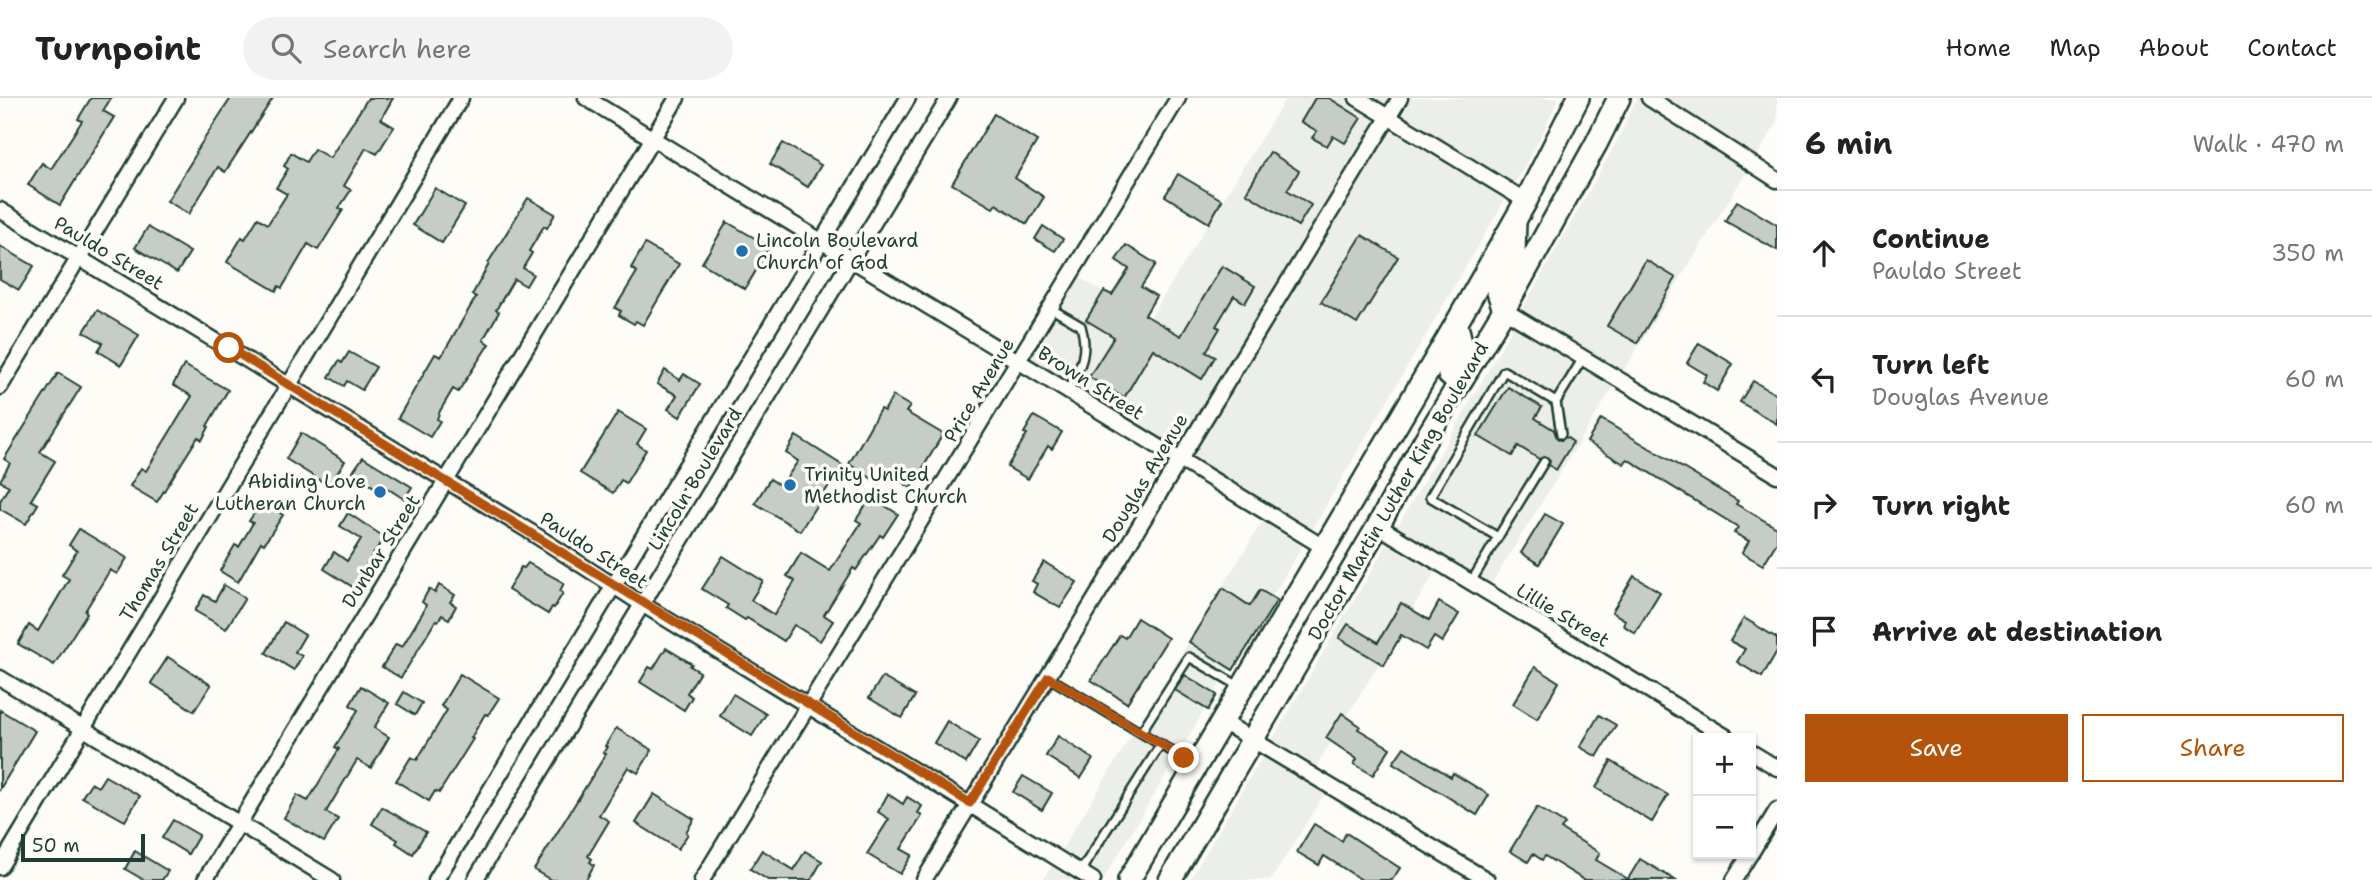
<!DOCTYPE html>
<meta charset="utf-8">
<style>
body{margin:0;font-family:"Shantell Sans",sans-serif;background:#f2f2f2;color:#222}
.controls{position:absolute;right:21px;bottom:21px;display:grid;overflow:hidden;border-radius:0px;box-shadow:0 2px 5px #0004}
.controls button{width:63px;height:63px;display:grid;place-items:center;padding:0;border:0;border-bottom:2px solid #e0e0e0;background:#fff;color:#222;font:35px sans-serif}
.scale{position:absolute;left:21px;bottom:18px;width:124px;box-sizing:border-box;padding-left:7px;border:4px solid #1f3d34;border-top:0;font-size:19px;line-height:24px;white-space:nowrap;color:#1f3d34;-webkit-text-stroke:5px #fdfcf7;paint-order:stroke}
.stop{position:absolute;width:21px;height:21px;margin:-16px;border:5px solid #b45309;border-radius:50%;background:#fff}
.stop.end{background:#b45309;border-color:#fff;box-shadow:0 2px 7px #0008}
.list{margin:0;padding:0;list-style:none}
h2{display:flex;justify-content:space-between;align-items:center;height:91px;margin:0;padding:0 28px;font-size:30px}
h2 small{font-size:23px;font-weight:400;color:#767676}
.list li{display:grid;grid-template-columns:46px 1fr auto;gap:21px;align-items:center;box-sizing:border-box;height:126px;padding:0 28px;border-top:2px solid #e0e0e0}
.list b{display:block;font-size:26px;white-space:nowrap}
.list p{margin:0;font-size:23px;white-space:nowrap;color:#767676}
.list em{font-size:23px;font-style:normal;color:#767676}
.actions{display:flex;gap:14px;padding:21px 28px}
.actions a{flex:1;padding:16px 0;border:2px solid #b45309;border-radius:0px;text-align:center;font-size:24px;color:#b45309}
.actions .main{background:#b45309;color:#fff}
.icon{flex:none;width:38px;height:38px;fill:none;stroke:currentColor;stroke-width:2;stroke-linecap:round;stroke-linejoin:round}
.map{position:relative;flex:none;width:1777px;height:782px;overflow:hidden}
header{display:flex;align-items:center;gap:42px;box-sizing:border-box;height:98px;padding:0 35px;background:#fff;border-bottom:2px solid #e0e0e0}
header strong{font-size:33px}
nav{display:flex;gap:38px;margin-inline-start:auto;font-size:24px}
.search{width:490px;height:63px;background:#f2f2f2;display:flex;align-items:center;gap:18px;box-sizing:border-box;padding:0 24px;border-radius:38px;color:#767676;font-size:26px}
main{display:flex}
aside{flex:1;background:#fff}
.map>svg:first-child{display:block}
.built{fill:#eceee9}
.building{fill:#c6cdc7;stroke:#1f3d34;stroke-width:2}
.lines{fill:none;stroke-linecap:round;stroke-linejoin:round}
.lane-casing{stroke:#1f3d34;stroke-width:12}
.street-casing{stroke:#1f3d34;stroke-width:19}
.primary-casing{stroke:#1f3d34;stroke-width:26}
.lane{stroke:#fdfcf7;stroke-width:7}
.street{stroke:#fdfcf7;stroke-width:14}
.primary{stroke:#fdfcf7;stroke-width:21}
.route{stroke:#b45309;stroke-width:9}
.poi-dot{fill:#1f6fb2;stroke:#fdfcf7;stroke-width:2.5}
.labels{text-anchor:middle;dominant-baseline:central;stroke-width:7;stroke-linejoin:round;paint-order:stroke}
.poi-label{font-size:19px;fill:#1f3d34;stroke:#fdfcf7;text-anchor:start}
.street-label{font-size:19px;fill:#1f3d34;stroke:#fdfcf7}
</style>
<header>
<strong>Turnpoint</strong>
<div class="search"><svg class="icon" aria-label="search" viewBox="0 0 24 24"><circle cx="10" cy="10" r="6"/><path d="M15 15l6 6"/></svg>Search here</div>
<nav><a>Home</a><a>Map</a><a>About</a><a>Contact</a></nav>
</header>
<main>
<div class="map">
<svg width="1777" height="782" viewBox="0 0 1777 782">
<rect width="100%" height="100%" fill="#fdfcf7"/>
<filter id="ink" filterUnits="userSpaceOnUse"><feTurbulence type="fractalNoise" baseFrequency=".0143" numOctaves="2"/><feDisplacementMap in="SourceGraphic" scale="14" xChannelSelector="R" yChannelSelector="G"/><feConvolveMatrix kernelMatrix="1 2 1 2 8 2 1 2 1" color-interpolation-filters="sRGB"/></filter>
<g filter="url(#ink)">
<g class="built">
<path d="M 1286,0 L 1559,0 L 1534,52 L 1313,430 L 1103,782 L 1043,782 L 1264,421 L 1020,269 L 1075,177 L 1149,222 Z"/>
<path d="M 1637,0 L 1777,0 L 1777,25 L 1483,499 L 1437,471 L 1307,683 L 1325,695 L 1271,782 L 1190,782 L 1464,315 L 1617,43 Z"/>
</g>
<g class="building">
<path d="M 91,0 L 111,0 L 103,13 L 114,19 L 60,107 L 28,87 L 42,65 L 51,71 L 82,23 L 78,21 Z"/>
<path d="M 231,0 L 273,0 L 225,74 L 218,69 L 189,116 L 167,103 L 196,56 L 195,55 Z"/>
<path d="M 368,0 L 393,0 L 381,21 L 394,29 L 377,56 L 366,50 L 344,88 L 351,92 L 339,110 L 343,112 L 318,152 L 308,146 L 282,190 L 279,188 L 276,193 L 227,164 L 242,139 L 245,141 L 258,120 L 268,126 L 287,96 L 276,90 L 288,71 L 284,68 L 291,55 L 306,64 L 314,51 L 330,60 Z"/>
<path d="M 1315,0 L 1329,0 L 1361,20 L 1345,45 L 1333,38 L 1327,48 L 1312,40 L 1317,33 L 1301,24 Z"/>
<path d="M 994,16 L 1037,43 L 1015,80 L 1044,99 L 1027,126 L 996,106 L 993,110 L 952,86 Z"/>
<path d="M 783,45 L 821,67 L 808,89 L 770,66 Z"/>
<path d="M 1270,54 L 1299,73 L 1287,92 L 1311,107 L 1298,128 L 1246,95 Z"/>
<path d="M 1178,76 L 1222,102 L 1209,125 L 1165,98 Z"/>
<path d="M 435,90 L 465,108 L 442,145 L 413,127 Z"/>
<path d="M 528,100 L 555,116 L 547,130 L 544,128 L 529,153 L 532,155 L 523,170 L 533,176 L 526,188 L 514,181 L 496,212 L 499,214 L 483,242 L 489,246 L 458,294 L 453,291 L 440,313 L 437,321 L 440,323 L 430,339 L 398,320 L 435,256 L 441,259 L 476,199 L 472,197 L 489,166 L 488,165 Z"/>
<path d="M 1737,103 L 1777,127 L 1777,152 L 1725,123 Z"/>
<path d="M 727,124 L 770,149 L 745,191 L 702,165 Z"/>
<path d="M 1043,128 L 1063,141 L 1055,153 L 1035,141 Z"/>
<path d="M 148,129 L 190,154 L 177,175 L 135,150 Z"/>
<path d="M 1362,137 L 1398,159 L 1357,226 L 1321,204 Z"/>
<path d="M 645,146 L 679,166 L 643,227 L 636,223 L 634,226 L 619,217 L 621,213 L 615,210 L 637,174 L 631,170 Z"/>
<path d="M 1126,147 L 1156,166 L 1141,189 L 1156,198 L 1145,217 L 1181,238 L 1222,168 L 1255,188 L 1245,205 L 1234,198 L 1216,228 L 1220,230 L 1206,254 L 1215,259 L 1202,281 L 1153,251 L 1124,300 L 1089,279 L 1114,239 L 1086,222 L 1104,193 L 1112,197 L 1129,171 L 1116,162 Z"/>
<path d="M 0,148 L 34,168 L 19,192 L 0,181 Z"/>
<path d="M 1646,162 L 1676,180 L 1637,245 L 1607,228 Z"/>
<path d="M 97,212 L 139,237 L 121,267 L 98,253 L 103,245 L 84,234 Z"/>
<path d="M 1699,245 L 1733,266 L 1717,293 L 1703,284 L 1707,277 L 1687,265 Z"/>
<path d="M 349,254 L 376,269 L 362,292 L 347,283 L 344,288 L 329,279 L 339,263 L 342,265 Z"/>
<path d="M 184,267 L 228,292 L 207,328 L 209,329 L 202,342 L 198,339 L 157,404 L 130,388 L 141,370 L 146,373 L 192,298 L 173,287 Z"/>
<path d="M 665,272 L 680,282 L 684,276 L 700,286 L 680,319 L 668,311 L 677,297 L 657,286 Z"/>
<path d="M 58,275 L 81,289 L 40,354 L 55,363 L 31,402 L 38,406 L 26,426 L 0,411 L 0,403 L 9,388 L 0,383 L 10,365 L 4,361 Z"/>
<path d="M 1753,283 L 1777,297 L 1777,326 L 1740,304 Z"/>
<path d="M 1508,289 L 1542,309 L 1535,320 L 1554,332 L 1557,340 L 1561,342 L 1566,339 L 1573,344 L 1556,372 L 1549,367 L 1550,362 L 1547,359 L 1539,361 L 1518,348 L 1512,358 L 1478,338 Z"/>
<path d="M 893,298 L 910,308 L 906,314 L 943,336 L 911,390 L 886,374 L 879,385 L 849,366 L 880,311 L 884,313 Z"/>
<path d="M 618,314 L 646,331 L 637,346 L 646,352 L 626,385 L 621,382 L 613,395 L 580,375 Z"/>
<path d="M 1034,318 L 1062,334 L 1052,351 L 1048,348 L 1028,381 L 1007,369 L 1027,336 L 1024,335 Z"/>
<path d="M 1601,321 L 1738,403 L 1736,406 L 1777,430 L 1777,444 L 1763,467 L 1742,455 L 1749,443 L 1734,435 L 1738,429 L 1627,361 L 1624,366 L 1587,344 Z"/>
<path d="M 301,335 L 345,363 L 329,388 L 286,361 Z"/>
<path d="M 796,338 L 842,367 L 800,433 L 755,405 L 770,381 L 781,388 L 798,363 L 786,355 Z"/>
<path d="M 363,359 L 412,389 L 404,401 L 379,385 L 376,390 L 352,375 Z"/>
<path d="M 871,399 L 898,416 L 883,439 L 880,437 L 856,472 L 853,470 L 824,517 L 833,523 L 820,543 L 794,527 L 784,543 L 747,520 L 745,522 L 726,510 L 728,507 L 702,491 L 723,458 L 763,483 L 751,502 L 774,517 L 795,483 L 787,478 L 801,455 L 830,473 L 861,425 L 856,422 Z"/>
<path d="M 262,403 L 283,417 L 264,446 L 261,444 L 238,484 L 220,473 L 235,447 L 239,449 L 253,425 L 249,423 Z"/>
<path d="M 348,415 L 384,439 L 353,489 L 324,471 L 334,454 L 347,463 L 361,441 L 340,428 Z"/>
<path d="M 1545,416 L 1563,426 L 1539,466 L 1521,455 Z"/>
<path d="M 79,431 L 127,460 L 117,476 L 110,472 L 85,513 L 87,515 L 54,567 L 18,546 L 29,527 L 38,533 L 69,481 L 62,477 L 77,453 L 69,447 Z"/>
<path d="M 1044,464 L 1077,484 L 1060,510 L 1033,494 L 1037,486 L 1032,483 Z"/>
<path d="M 528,465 L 564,485 L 560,493 L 563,495 L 554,510 L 552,509 L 548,516 L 508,492 L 521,469 L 524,470 Z"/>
<path d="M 1634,478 L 1660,494 L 1635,535 L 1623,527 L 1625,522 L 1612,514 Z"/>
<path d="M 224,487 L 245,500 L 226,531 L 195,513 L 204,497 L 215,503 Z"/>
<path d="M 439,487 L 455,497 L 450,504 L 456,508 L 449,521 L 442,517 L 438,523 L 436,522 L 401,580 L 382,569 L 396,546 L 402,549 L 423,514 L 426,507 L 422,504 L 429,491 L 435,495 Z"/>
<path d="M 1223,490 L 1250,508 L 1260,492 L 1277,502 L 1233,572 L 1189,544 Z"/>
<path d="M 1439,504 L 1459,516 L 1442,544 L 1434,539 L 1426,552 L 1401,537 L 1384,567 L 1339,540 L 1348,526 L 1378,544 L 1401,505 L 1429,522 Z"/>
<path d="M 1137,520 L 1168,540 L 1127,605 L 1091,582 L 1120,537 L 1125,540 Z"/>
<path d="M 1744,520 L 1777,540 L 1777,553 L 1762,579 L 1737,564 L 1745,551 L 1730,543 Z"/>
<path d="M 284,524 L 305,537 L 295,554 L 302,558 L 294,572 L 266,555 Z"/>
<path d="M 666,550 L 692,566 L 690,568 L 700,574 L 687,595 L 692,599 L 684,612 L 640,584 L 649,569 L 653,571 Z"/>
<path d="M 168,559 L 211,587 L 194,613 L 151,585 Z"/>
<path d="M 1535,569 L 1559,584 L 1537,621 L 1513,606 Z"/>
<path d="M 460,576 L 499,600 L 488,617 L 485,616 L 471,640 L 473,641 L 439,695 L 435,693 L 429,703 L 396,683 L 411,659 L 417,662 L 447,612 L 441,608 Z"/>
<path d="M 1185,577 L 1217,597 L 1208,612 L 1175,592 Z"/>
<path d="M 882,579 L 915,598 L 902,620 L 869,600 Z"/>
<path d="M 361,588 L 389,605 L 374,630 L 389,639 L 371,670 L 357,662 L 326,714 L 338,721 L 324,744 L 284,720 L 297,697 L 308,703 L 339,651 L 335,649 L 358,612 L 350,607 Z"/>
<path d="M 404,594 L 422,605 L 415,617 L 397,606 Z"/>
<path d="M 733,596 L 766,616 L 752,638 L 720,618 Z"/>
<path d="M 0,612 L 35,633 L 0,691 Z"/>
<path d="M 1342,615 L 1360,628 L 1358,631 L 1390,650 L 1373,677 L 1354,666 L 1357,661 L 1326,640 Z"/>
<path d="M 1599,617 L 1616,627 L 1597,659 L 1580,649 Z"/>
<path d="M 947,623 L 979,643 L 966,665 L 934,645 Z"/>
<path d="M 616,630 L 652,652 L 638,675 L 628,669 L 599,717 L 609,723 L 588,758 L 592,761 L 590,764 L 594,767 L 586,782 L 551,782 L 534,772 L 606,656 L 603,655 L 607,649 L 605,648 Z"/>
<path d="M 1058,638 L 1093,661 L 1081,680 L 1046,658 Z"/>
<path d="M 1404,649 L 1451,679 L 1453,675 L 1489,697 L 1477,717 L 1393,665 Z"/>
<path d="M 1611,663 L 1668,697 L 1652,724 L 1596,690 Z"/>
<path d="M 105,678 L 140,698 L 125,723 L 82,699 L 91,685 L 98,689 Z"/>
<path d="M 1023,678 L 1052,695 L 1042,712 L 1013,694 Z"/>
<path d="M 654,696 L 694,721 L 686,734 L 688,736 L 678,751 L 636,725 Z"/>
<path d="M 888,696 L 903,706 L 907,699 L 922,708 L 918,715 L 922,718 L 901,751 L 912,757 L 900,776 L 867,756 L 889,721 L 878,714 Z"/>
<path d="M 382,709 L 426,734 L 413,756 L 396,745 L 398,742 L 372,726 Z"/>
<path d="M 1537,709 L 1565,726 L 1561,731 L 1600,755 L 1596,762 L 1628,781 L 1640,761 L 1675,782 L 1584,782 L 1545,758 L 1542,762 L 1533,756 L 1528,764 L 1510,753 Z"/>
<path d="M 173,722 L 199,737 L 188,756 L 162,740 Z"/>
<path d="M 1314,726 L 1342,743 L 1346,735 L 1400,770 L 1392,782 L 1362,782 L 1324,758 L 1319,767 L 1297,754 Z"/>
<path d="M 762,752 L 794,772 L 805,753 L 822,763 L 811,782 L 768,782 L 750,771 Z"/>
<path d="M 135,753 L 168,773 L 162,782 L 144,782 L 125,771 Z"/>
</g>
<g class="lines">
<defs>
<g id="lane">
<path d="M 1050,210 L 1081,228 C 1089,255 1080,270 1068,293"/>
<path d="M 1556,304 L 1561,336"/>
<path d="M 1498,439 L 1544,364"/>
<path d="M 1471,484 L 1498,439 L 1430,399 L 1504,273 L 1556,304 L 1583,260"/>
<path d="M 1048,579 L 1193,666"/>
<path d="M 1141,634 L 1189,559 L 1239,588"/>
<path d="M 1080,774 L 1161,646"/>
</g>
<g id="street">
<path d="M 586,0 L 1325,450"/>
<path d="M 1357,0 L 1526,103"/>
<path d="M 1649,0 L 1777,82"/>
<path d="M 0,112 L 529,433 L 642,506 L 1093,782"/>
<path d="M 1504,212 L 1777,377"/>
<path d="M 0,289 L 176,0"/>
<path d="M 1378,428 L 1728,640"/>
<path d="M 0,580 L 332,782"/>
<path d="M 1223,624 L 1487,782"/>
<path d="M 1751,654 L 1777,670"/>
<path d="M 1751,755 L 1777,712"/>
<path d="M 0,769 L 461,0"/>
<path d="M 205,782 L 677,0"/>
<path d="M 436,782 L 908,0"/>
<path d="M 475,782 L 949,0"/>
<path d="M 702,782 L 1178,0"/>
<path d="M 924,782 L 1400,0"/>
<path d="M 1734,782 L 1750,756"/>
</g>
<g id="primary">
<path d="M 1504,212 L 1497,191 L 1514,155 L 1515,124"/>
<path d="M 1449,277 C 1462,254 1465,251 1456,226"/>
<path d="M 1129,782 L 1456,226 L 1526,103 L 1578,0"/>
<path d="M 1170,782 L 1378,428 L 1425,342 L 1504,212 L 1596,46 L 1619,0"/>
</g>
</defs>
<use href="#lane" class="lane-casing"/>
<use href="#street" class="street-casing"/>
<use href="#primary" class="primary-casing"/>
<use href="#lane" class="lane"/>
<use href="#street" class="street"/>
<use href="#primary" class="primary"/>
</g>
</g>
<g class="lines" filter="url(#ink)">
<path class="route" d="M 229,250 L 970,705 L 1048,579 L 1184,660"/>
</g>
<g class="poi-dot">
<circle cx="742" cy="153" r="7"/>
<circle cx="790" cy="387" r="7"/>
<circle cx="380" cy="394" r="7"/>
</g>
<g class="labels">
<g class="poi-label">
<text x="756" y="142">Lincoln Boulevard<tspan x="756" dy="22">Church of God</tspan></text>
<text x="804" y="376">Trinity United<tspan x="804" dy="22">Methodist Church</tspan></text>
<text x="366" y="383" text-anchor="end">Abiding Love<tspan x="366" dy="22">Lutheran Church</tspan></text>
</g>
<g class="street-label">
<text transform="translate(109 155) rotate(31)">Pauldo Street</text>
<text transform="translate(1091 285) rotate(32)">Brown Street</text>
<text transform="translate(979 292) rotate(-59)">Price Avenue</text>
<text transform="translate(1145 380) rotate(-59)">Douglas Avenue</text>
<text transform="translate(695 381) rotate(-59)">Lincoln Boulevard</text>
<text transform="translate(1398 393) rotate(-60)">Doctor Martin Luther King Boulevard</text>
<text transform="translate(594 452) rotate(33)">Pauldo Street</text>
<text transform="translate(381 453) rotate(-58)">Dunbar Street</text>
<text transform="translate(159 464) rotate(-59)">Thomas Street</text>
<text transform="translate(1563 517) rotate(31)">Lillie Street</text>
</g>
</g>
</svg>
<div class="controls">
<button>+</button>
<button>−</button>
</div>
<div class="scale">50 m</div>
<div class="stop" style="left:229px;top:250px"></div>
<div class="stop end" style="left:1184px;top:660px"></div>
</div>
<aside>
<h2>6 min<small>Walk · 470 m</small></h2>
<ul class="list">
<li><svg class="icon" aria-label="ahead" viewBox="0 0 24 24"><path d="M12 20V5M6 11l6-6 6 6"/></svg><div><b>Continue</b><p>Pauldo Street</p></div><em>350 m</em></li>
<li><svg class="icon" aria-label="left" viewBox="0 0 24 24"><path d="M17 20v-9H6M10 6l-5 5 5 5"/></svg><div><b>Turn left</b><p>Douglas Avenue</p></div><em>60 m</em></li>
<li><svg class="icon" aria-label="right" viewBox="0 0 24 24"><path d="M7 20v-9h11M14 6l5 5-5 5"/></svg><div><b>Turn right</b></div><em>60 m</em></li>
<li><svg class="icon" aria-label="arrive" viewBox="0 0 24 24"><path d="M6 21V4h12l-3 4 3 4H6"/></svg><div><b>Arrive at destination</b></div></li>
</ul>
<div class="actions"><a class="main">Save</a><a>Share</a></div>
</aside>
</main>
